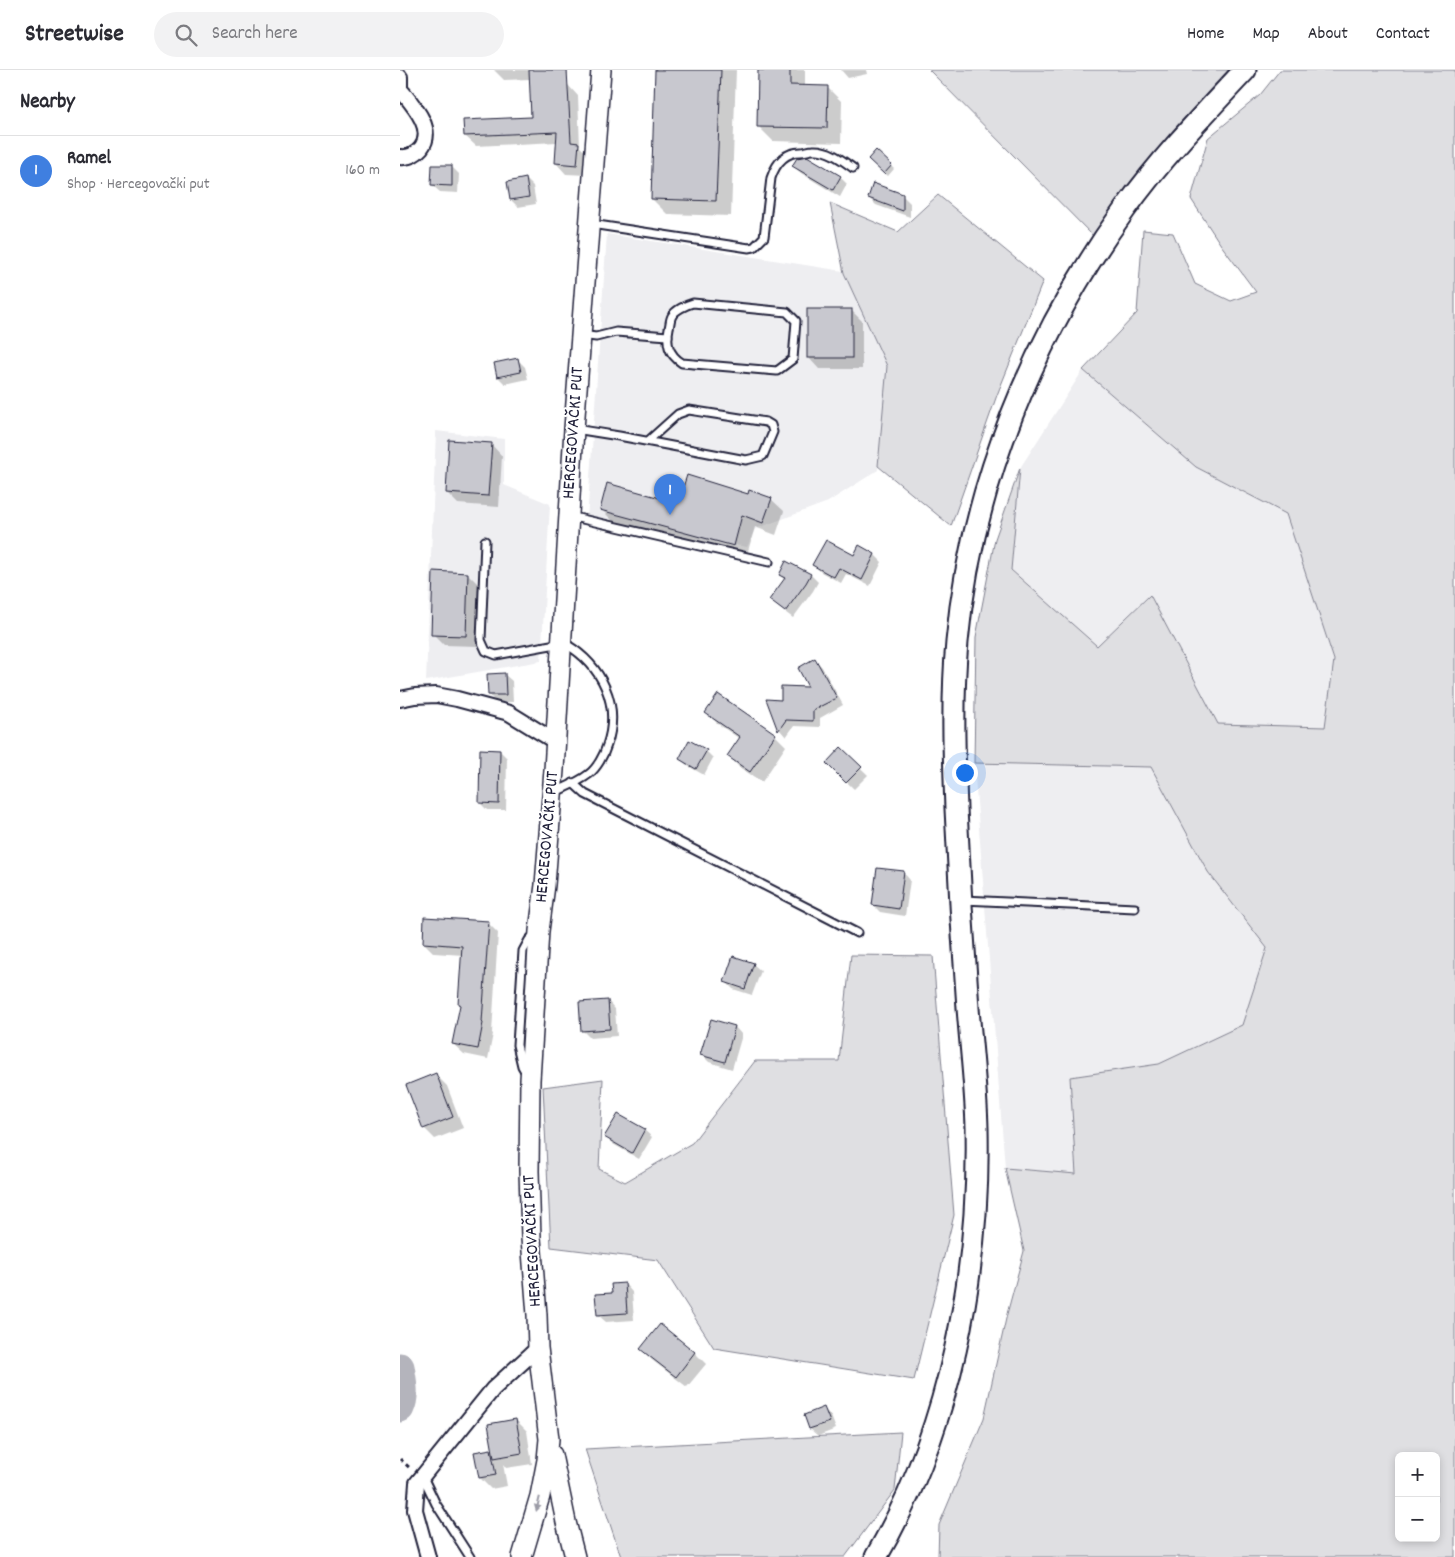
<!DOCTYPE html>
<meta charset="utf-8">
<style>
body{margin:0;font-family:Dekko,sans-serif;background:#f2f2f3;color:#2b2b33}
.controls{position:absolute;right:15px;bottom:15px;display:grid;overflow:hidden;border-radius:8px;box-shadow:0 2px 8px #0003}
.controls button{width:45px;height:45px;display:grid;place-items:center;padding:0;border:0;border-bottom:1px solid #e1e1e2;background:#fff;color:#2b2b33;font:25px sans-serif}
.you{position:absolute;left:564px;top:702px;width:18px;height:18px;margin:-12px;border:4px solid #fff;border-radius:50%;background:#1a73e8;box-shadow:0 0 0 8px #1a73e833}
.badge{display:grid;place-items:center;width:32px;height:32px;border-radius:50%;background:#db2777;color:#fff;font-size:16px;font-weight:700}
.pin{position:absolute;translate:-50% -41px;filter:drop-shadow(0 1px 2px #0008)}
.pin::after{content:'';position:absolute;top:26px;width:18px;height:15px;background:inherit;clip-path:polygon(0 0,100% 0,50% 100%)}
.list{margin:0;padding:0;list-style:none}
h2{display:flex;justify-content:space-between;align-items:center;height:65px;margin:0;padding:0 20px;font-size:21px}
h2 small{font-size:16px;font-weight:400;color:#7c7c81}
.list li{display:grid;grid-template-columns:32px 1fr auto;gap:15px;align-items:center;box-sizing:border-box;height:70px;padding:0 20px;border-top:1px solid #e1e1e2}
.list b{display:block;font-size:19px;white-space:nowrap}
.list p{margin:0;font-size:16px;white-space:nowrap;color:#7c7c81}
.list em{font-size:16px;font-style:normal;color:#7c7c81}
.icon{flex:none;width:28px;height:28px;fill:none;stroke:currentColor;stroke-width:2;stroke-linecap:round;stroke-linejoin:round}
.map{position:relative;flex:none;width:1055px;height:1487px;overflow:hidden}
header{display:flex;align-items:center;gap:30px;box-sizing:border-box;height:70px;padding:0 25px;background:#fff;border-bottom:1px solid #e1e1e2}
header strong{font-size:24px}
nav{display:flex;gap:28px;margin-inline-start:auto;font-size:18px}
.search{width:350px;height:45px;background:#f2f2f3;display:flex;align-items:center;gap:12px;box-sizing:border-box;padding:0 18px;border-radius:28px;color:#7c7c81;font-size:19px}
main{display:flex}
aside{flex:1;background:#fff}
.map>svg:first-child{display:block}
.built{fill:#eeeef1}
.green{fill:#dfdfe2;stroke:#80808e;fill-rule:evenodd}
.shadow{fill:#0003}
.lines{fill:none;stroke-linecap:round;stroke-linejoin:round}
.river{stroke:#b4b4bc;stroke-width:29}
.building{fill:#c8c8cf;stroke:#22223b}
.service-casing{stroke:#22223b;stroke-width:11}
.minor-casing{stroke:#22223b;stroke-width:18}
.secondary-casing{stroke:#22223b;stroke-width:22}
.primary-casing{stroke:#22223b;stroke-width:25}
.path{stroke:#22223b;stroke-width:3;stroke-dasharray:4 4;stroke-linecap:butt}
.service{stroke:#fff;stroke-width:7}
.minor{stroke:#fff;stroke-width:14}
.secondary{stroke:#fff;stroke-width:19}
.primary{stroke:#fff;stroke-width:21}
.oneway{fill:#9c9ca7}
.labels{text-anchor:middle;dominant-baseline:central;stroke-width:4;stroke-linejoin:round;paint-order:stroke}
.street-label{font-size:18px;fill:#22223b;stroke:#fff}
</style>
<header>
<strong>Streetwise</strong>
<div class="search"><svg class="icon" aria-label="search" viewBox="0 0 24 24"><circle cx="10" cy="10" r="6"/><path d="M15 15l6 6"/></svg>Search here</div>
<nav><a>Home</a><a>Map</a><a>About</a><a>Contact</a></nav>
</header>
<main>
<aside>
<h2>Nearby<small></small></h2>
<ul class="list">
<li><span class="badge" style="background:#3f7fe0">1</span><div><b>Ramel</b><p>Shop · Hercegovački put</p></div><em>160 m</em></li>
</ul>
</aside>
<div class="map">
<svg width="1055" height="1487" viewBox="0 0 1055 1487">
<rect width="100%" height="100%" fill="#fff"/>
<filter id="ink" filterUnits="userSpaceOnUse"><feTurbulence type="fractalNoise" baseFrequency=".02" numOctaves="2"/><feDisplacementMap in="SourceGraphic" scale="10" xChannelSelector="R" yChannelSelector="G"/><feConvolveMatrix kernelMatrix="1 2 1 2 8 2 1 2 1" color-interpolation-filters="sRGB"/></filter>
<g filter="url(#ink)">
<g class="built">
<path d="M 207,164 L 443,201 L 488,296 L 478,400 L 428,432 L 355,459 L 347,477 L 187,450 Z"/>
<path d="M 683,300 L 796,397 L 886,444 L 934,591 L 925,657 L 818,655 L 750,525 L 697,577 L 611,500 L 620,398 Z"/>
<path d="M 36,361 L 104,369 L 104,415 L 150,434 L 141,591 L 26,611 Z"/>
<path d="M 574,693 L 751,697 L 808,802 L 867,878 L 842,955 L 759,994 L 670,1007 L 676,1104 L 605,1098 Z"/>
</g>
<g class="green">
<path d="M 529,0 L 845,0 L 701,174 Z"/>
<path d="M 880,0 L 1055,0 L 1055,1487 L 538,1487 L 539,1455 L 584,1348 L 607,1244 L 624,1181 L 605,1098 L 676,1104 L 670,1007 L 759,994 L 842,955 L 867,878 L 808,802 L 751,697 L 574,693 L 576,567 L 595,469 L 620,398 L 611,500 L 697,576 L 750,525 L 818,654 L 925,657 L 934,590 L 886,444 L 796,397 L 683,300 L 737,243 L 743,160 L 773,163 L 795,214 L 831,231 L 856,222 L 821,175 L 791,129 L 808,68 L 860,25 ZM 999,1386 L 1036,1386 L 1036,1468 L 999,1468 Z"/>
<path d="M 538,125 L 643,211 L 597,325 L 551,456 L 478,396 L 487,296 L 444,203 L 430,133 L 498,162 Z"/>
<path d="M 451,885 L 533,886 L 554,1145 L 514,1310 L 314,1278 L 258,1190 L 151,1177 L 143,1017 L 203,1009 L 199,1099 L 225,1112 L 292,1073 L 355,991 L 439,991 Z"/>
<path d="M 501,1362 L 495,1420 L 445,1487 L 221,1487 L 185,1379 Z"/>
</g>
<g class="shadow">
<path d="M 94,0 L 130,0 L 130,9 L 104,10 Z"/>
<path d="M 256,0 L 336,0 L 331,146 L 267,144 L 252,129 Z"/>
<path d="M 359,0 L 405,0 L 405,17 L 427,17 L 442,32 L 441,73 L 373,71 L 358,56 Z"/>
<path d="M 441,0 L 466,0 L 467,4 L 448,8 Z"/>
<path d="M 168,15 L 178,26 L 180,77 L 189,85 L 187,105 L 166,104 L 156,93 L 157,72 L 76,76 L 65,66 L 133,48 Z"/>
<path d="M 476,82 L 494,99 L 488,106 L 470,89 Z"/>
<path d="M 393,96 L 440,107 L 447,114 L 440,127 L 401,103 Z"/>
<path d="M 52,97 L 59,104 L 58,123 L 40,122 L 32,115 Z"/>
<path d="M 126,109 L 133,116 L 136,134 L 118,137 L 111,130 L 108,113 Z"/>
<path d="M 502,125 L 510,133 L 510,147 L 476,135 L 469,128 Z"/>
<path d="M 451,240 L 462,251 L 462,299 L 419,299 L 408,287 Z"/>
<path d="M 118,290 L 125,297 L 128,309 L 105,314 L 98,307 Z"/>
<path d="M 91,374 L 102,386 L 99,437 L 58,434 L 47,423 Z"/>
<path d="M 348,425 L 371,429 L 384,441 L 376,465 L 355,457 L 346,488 L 214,452 L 201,439 L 279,434 Z"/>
<path d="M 475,485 L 482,492 L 470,516 L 446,504 L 441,513 L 421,502 L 414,495 Z"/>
<path d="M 68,504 L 79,515 L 77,576 L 44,575 L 33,564 Z"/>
<path d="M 380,505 L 411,505 L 418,512 L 413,521 L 393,548 L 378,537 L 385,510 Z"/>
<path d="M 415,590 L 422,597 L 443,635 L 420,648 L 420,657 L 394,656 L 386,667 L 380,660 L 368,631 L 382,631 L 410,618 Z"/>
<path d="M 104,604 L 112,611 L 113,632 L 96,632 L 89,625 Z"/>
<path d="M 318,626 L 375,665 L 386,676 L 362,712 L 339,697 L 328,685 L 340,669 L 318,654 L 307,643 Z"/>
<path d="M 441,679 L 468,705 L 454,719 L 427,693 Z"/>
<path d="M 100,681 L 107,688 L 106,740 L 87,740 L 80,733 Z"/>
<path d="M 306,681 L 313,688 L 304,705 L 288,696 L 280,689 Z"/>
<path d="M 503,802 L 510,810 L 505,846 L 480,842 L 473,835 Z"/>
<path d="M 88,853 L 98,863 L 92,963 L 93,964 L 88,989 L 64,984 L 53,974 L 61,935 L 63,885 L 34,883 L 24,873 Z"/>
<path d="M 353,894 L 361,901 L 352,925 L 333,919 L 326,912 Z"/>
<path d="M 208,931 L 215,939 L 217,966 L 190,968 L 183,961 L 181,934 Z"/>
<path d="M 312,951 L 335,957 L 342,965 L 332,999 L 309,992 L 302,985 Z"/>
<path d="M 36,1005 L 47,1016 L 63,1058 L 35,1069 L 24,1058 Z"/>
<path d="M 218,1045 L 244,1060 L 252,1067 L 239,1089 L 213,1074 L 206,1067 Z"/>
<path d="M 225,1214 L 232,1222 L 234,1250 L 206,1252 L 198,1245 Z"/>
<path d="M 260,1256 L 295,1283 L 306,1294 L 287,1317 L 252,1290 L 241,1279 Z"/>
<path d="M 424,1339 L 431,1346 L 436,1359 L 418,1366 L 410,1359 L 405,1346 Z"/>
<path d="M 116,1350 L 127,1361 L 132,1394 L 106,1398 L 103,1394 L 107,1416 L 91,1419 L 80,1408 L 91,1380 L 95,1384 Z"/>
</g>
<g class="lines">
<path class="river" d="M 0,1297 C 2,1309 6,1326 0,1338"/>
</g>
<g class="building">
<path d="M 129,0 L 167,0 L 171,72 L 179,73 L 177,95 L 155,93 L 157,62 L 64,66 L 63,50 L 131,47 Z"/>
<path d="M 255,0 L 321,0 L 316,131 L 251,129 Z"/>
<path d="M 358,0 L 390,0 L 390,15 L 428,16 L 427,58 L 357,57 Z"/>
<path d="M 476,80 L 492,95 L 484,104 L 468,89 Z"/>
<path d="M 407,86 L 441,106 L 433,120 L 392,96 L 397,88 Z"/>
<path d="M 32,95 L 52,95 L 52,116 L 31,115 Z"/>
<path d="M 126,108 L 129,127 L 110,130 L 107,112 Z"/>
<path d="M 473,113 L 503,124 L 503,141 L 468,128 Z"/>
<rect x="407" y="239" width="45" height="49"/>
<path d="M 118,288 L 121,302 L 97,307 L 94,293 Z"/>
<path d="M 49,370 L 92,373 L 88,426 L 46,423 Z"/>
<path d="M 287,405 L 348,424 L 349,420 L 372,428 L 363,453 L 342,445 L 334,476 L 200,440 L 207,413 L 278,433 Z"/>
<path d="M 426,470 L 454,485 L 459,475 L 475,484 L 462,510 L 439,498 L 434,507 L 412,495 Z"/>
<path d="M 386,491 L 411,504 L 406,513 L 385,542 L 369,530 L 385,508 L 379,505 Z"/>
<path d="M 33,501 L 68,503 L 66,566 L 31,565 Z"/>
<path d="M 415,588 L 437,628 L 413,640 L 413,651 L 386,650 L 378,661 L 366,629 L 381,630 L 381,616 L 408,617 L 398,598 Z"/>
<path d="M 105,603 L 106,625 L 88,625 L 87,604 Z"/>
<path d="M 318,624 L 376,664 L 350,702 L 327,686 L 340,667 L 305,643 Z"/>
<path d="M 289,670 L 307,680 L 296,699 L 279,689 Z"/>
<path d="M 441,677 L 462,697 L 446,713 L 426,693 Z"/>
<path d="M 80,679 L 100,680 L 99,734 L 79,733 Z"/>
<path d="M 477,798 L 504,801 L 499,839 L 472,835 Z"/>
<path d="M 24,847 L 89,851 L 82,952 L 83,953 L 78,979 L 52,974 L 60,935 L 58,934 L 62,876 L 23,873 Z"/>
<path d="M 333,886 L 354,893 L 345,919 L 324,912 Z"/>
<path d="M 208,930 L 210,959 L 181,961 L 179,932 Z"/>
<path d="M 311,949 L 335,956 L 325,992 L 300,985 Z"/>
<path d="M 36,1003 L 53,1047 L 23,1059 L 6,1015 Z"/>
<path d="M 218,1044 L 245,1059 L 232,1083 L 204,1067 Z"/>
<path d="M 225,1213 L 227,1243 L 197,1245 L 195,1224 L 212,1223 L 211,1214 Z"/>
<path d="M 260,1254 L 295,1282 L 276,1307 L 240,1279 Z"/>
<path d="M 424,1337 L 430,1352 L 409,1359 L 404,1345 Z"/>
<path d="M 116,1349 L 122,1383 L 94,1388 L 88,1354 Z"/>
<path d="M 91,1379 L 96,1405 L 79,1408 L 74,1382 Z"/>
</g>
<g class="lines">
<defs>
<g id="service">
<path d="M 191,154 L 349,178 L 354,177 L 364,167 L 371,108 C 376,93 385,82 401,82 C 405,82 409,80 413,80 C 428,79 441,89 453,98"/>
<path d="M 293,233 L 387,242 L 396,251 L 393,289 L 377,301 L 282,293 C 268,284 266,273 269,258 C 270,255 270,249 272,246 C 275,240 286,235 293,233 Z"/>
<path d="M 181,265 L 196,267 L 216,262 L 268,266"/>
<path d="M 175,359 L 219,366 L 346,390 L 363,386 L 373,362 L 371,355 L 366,352 L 289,340 L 278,344 L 248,371"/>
<path d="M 169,446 L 369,492"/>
<path d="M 85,471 L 81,570 L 86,581 L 96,585 L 162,573 L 166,574 C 202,596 221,634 207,675 C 204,685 197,698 189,704 C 179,712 166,717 155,722"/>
<path d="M 173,713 L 185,724 L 457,863"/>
<path d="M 563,830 L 735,838"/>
<path d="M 126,1003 L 122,996 L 117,975 L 123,881 L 129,870 L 135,864"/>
<path d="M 23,1407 L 36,1434 L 70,1487"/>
</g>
<g id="minor">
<path d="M 0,7 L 0,19"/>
<path d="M 0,87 C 9,88 15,85 21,78 C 36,59 12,34 0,19"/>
<path d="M 0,629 L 15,626 L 36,625 L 57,629 L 109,643 L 156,672"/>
<path d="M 28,1487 L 15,1440 L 17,1413 L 93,1319 L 138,1278"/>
</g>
<g id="secondary">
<path d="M 152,1385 L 166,1452 L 175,1487"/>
<path d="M 122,1487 L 140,1426 L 147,1390 L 149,1369 L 138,1278 L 137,1245 L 131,1168 L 129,1101 L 130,1010 L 139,861 L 145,815 L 154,700 L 174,359 L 201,0"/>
</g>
<path id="primary" d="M 476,1487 C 550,1361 580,1203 577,1058 C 576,1018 571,978 568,938 C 563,872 559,806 556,739 C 554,684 552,628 557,572 C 571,417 634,265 725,139 C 761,89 803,45 845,0"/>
</defs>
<use href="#service" class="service-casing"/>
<use href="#minor" class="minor-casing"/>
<use href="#secondary" class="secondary-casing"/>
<use href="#primary" class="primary-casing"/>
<path class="path" d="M 0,1389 L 11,1399"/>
<use href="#service" class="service"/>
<use href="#minor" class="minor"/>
<use href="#secondary" class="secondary"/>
<use href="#primary" class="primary"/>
</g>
<defs><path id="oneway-solid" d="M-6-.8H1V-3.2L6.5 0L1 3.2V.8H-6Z" transform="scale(1.25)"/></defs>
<use class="oneway" href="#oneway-solid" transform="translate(138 1434) rotate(104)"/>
</g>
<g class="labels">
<g class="street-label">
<text transform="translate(174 363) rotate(-86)">HERCEGOVAČKI PUT</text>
<text transform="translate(148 767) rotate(-85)">HERCEGOVAČKI PUT</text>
<text transform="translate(133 1171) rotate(-93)">HERCEGOVAČKI PUT</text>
</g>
</g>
</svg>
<div class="controls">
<button>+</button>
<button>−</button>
</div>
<div class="you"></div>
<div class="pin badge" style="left:270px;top:445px;background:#3f7fe0">1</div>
</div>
</main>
